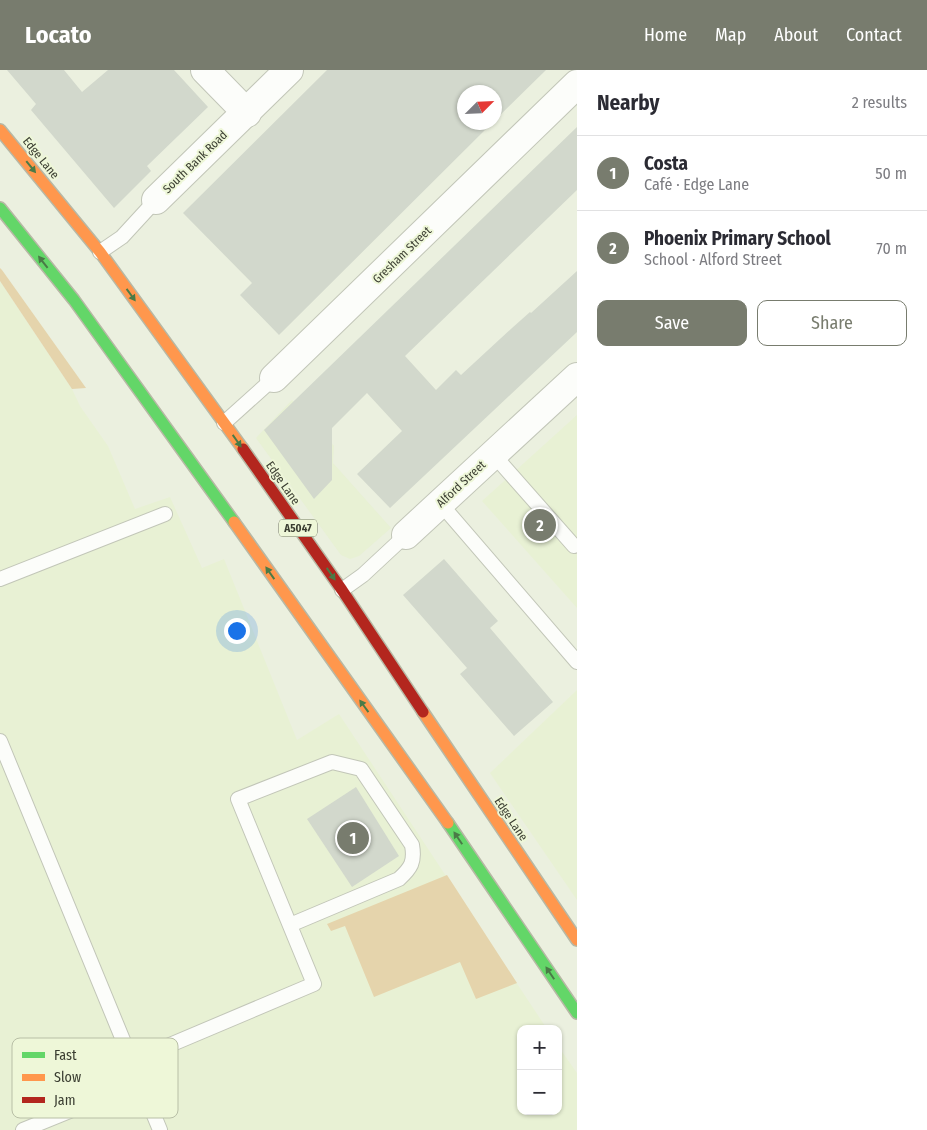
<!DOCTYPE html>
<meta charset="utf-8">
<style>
body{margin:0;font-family:"Fira Sans Condensed",sans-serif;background:#f2f2f3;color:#2b2b33}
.controls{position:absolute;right:15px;bottom:15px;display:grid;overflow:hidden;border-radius:10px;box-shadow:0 1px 4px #0004}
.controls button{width:45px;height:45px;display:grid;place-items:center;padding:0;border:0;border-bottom:1px solid #e1e1e2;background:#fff;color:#2b2b33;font:25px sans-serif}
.compass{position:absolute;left:457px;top:15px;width:45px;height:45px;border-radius:50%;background:#fff;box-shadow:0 1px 4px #0004;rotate:66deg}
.you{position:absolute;left:236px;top:560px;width:18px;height:18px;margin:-12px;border:4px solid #fff;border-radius:50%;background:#1a73e8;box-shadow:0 0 0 8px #1a73e833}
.badge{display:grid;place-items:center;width:32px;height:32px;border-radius:50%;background:#787c6e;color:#fff;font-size:16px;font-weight:700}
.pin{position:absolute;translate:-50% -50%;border:2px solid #fff;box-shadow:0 1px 5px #0006}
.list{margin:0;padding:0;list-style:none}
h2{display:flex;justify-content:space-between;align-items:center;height:65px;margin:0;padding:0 20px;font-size:21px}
h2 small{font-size:16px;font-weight:400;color:#7c7c81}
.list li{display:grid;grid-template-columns:32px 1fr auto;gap:15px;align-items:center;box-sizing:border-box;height:75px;padding:0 20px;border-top:1px solid #e1e1e2}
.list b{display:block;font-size:19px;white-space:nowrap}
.list p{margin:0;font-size:16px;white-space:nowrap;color:#7c7c81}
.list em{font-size:16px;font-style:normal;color:#7c7c81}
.actions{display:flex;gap:10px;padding:15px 20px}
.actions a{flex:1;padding:11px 0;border:1px solid #787c6e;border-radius:10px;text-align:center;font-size:18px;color:#787c6e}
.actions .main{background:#787c6e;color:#fff}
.map{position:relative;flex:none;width:577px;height:1060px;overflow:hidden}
header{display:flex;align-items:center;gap:30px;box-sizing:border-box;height:70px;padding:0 25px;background:#787c6e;color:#fff}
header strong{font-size:24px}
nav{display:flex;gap:28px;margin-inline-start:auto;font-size:18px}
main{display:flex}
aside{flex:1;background:#fff}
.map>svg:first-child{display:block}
.built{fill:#e8f1d4}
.green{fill:#e5d4ac}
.building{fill:#d2d8cc}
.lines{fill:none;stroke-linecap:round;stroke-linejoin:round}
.lane-casing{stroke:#c2c6b8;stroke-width:16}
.street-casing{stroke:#c2c6b8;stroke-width:30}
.fast-casing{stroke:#b7b8a5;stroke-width:14}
.slow-casing{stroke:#b7b8a5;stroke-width:14}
.jam-casing{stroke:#b7b8a5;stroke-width:14}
.lane{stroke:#fcfdfa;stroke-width:14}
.street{stroke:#fcfdfa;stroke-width:28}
.fast{stroke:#63d668;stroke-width:11}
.slow{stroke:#ff974d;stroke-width:11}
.jam{stroke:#b3261e;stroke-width:11}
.oneway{fill:#4a7a47}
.labels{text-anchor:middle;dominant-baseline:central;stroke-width:4;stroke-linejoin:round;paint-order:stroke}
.shield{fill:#eef7d8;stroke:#707563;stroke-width:1}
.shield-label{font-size:11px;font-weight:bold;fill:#3a3d31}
.street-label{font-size:12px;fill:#3a3d31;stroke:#eef7d8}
.key{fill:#eef7d8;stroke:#b8bfa6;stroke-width:1}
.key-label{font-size:14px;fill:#3a3d31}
</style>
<header>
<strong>Locato</strong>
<nav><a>Home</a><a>Map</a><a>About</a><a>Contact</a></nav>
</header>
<main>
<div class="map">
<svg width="577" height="1060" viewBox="0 0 577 1060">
<rect width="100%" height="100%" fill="#ebf0df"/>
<g class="built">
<path d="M 0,211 L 72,319 L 80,336 L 108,376 L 135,439 L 170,427 L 202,498 L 224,489 L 297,670 L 339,644 L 547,959 L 521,959 L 521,1041 L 558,1041 L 558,976 L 577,1003 L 577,1060 L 0,1060 Z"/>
<path d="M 292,330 L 334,376 L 333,393 L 391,458 L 359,486 L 350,489 L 341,485 L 256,368 Z"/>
<path d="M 577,345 L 577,538 L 482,431 Z"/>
<path d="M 577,620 L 577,830 L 490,703 Z"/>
</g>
<g class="green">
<path d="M 0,198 L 2,200 L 86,318 L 72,319 L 0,211 Z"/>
<path d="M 447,805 L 517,913 L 476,929 L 460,892 L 374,927 L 345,856 L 331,861 L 327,854 Z"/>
</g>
<g class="building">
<path d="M 7,0 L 64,0 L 82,22 L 108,0 L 174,0 L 208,37 L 147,96 L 151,101 L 114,138 L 31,40 L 36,34 Z"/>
<path d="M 327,0 L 546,0 L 494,51 L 494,22 L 464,22 L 464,52 L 493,52 L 279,265 L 240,225 L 252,213 L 183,143 Z"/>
<path d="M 577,57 L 577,120 L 405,286 L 436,320 L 456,300 L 461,305 L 512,258 L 530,242 L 531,243 L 577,201 L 577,262 L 390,438 L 357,404 L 402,361 L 367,323 L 332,358 L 332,410 L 314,429 L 264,360 Z"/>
<path d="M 444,489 L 498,551 L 490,558 L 553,632 L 514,666 L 460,604 L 467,598 L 403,525 Z"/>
<path d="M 356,717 L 399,786 L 352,817 L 307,749 Z"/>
</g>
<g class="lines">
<defs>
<g id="lane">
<path d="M 100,182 L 122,167 L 156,130"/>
<path d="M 224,353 L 274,308"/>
<path d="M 493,384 L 574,476"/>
<path d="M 440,433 L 577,592"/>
<path d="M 0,509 L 165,444"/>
<path d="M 342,520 L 363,505 L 406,465"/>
<path d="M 0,671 L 160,1060"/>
<path d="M 132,991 L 314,914 L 247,751 L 238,729 L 332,692 L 361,699 L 412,775 C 415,792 411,798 399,809 L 290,855"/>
<path d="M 23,1060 L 141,1012"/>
</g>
<g id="street">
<path d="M 205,0 L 247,43"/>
<path d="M 156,130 L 289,0"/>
<path d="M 274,308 L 577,14"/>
<path d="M 406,465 L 577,307"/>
</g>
<g id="fast">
<path d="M 0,138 L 74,230 L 234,452"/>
<path d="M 448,753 L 577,943"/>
</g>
<g id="slow">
<path d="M 0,60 L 100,182 L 243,379"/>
<path d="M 234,452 L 448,753"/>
<path d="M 423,642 L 577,870"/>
</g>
<path id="jam" d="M 243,379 L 342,520 L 423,642"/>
</defs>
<use href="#lane" class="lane-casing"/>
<use href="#street" class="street-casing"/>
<use href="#fast" class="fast-casing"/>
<use href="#slow" class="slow-casing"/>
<use href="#jam" class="jam-casing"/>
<use href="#lane" class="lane"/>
<use href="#street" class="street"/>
<use href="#fast" class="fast"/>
<use href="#slow" class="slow"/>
<use href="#jam" class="jam"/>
</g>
<defs><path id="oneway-solid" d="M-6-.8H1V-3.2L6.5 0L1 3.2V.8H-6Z" transform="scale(1.25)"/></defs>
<g class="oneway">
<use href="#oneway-solid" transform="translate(31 97) rotate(51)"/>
<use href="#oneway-solid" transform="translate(43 192) rotate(-128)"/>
<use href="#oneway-solid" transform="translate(131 225) rotate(54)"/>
<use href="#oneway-solid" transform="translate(237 371) rotate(55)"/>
<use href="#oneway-solid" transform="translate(270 503) rotate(-125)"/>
<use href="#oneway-solid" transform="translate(331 504) rotate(55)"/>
<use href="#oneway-solid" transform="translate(364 636) rotate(-126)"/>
<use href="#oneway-solid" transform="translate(458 768) rotate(-124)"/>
<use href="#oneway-solid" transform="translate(550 903) rotate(-124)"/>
</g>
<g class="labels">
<rect class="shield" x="279" y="449.5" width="38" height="17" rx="4"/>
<g class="shield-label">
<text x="298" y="458">A5047</text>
</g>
<g class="street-label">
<text transform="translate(41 88) rotate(51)">Edge Lane</text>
<text transform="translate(195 92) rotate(-44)">South Bank Road</text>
<text transform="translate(402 185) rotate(-44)">Gresham Street</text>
<text transform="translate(283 413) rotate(55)">Edge Lane</text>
<text transform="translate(461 414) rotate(-43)">Alford Street</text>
<text transform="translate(511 749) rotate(56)">Edge Lane</text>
</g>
</g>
<rect x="12" y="968" width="166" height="80" rx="8" class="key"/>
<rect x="22" y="982" width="23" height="6" fill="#63d668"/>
<rect x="22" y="1004" width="23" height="7" fill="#ff974d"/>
<rect x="22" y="1027" width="23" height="6" fill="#b3261e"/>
<g class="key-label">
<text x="54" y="990">Fast</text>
<text x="54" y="1012">Slow</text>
<text x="54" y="1035">Jam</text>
</g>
</svg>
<div class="controls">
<button>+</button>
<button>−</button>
</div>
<svg class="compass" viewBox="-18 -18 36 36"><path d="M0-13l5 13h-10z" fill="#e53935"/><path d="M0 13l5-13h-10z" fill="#7c7c81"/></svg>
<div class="you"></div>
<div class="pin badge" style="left:353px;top:768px">1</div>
<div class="pin badge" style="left:540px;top:455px">2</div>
</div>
<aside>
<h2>Nearby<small>2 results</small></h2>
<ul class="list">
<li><span class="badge">1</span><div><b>Costa</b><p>Café · Edge Lane</p></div><em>50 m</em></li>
<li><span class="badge">2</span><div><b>Phoenix Primary School</b><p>School · Alford Street</p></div><em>70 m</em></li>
</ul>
<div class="actions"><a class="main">Save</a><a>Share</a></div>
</aside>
</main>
